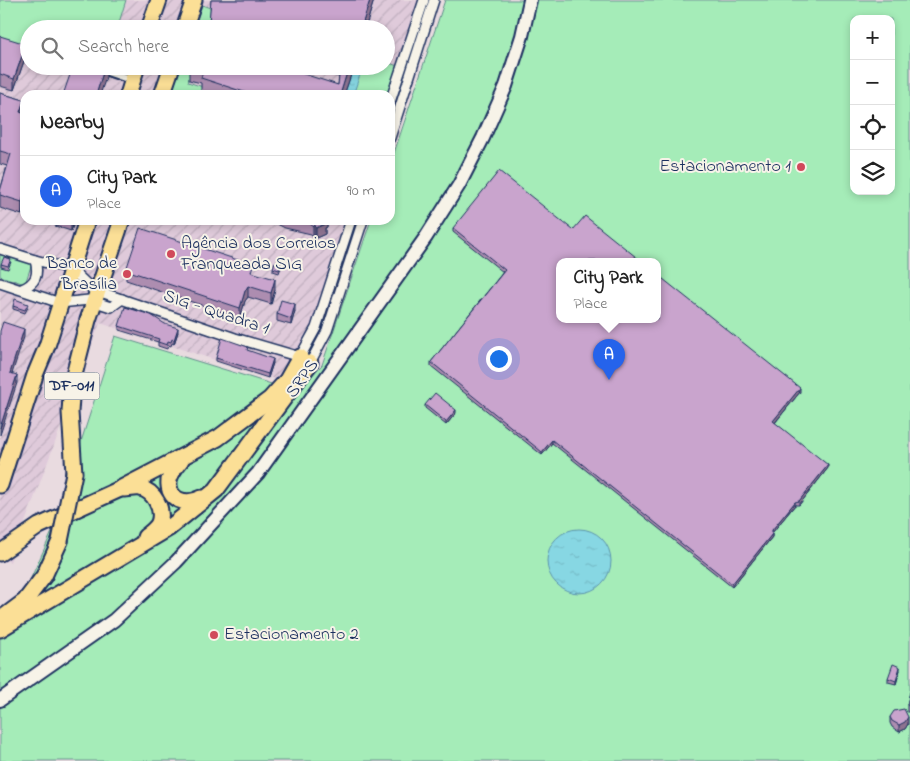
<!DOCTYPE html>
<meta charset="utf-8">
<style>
body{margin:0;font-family:"Indie Flower",sans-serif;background:#f2f2f2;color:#222}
.controls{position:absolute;right:15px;top:15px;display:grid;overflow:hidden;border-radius:10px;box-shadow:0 2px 8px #0003}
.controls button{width:45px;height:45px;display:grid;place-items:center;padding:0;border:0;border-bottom:1px solid #e0e0e0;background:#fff;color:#222;font:25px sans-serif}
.you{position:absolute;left:498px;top:358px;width:18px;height:18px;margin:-12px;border:4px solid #fff;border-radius:50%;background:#1a73e8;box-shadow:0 0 0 8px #1a73e833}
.badge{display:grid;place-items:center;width:32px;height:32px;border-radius:50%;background:#2563eb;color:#fff;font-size:16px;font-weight:700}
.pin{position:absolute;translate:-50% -41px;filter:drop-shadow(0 1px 2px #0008)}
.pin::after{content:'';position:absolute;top:26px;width:18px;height:15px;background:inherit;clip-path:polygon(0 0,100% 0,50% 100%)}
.popup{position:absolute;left:556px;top:258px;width:105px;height:65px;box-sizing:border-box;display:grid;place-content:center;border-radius:10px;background:#fff;filter:drop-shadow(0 1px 4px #0005);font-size:16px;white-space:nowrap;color:#767676}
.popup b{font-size:19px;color:#222}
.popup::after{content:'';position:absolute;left:50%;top:100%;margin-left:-10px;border:10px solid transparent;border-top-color:#fff}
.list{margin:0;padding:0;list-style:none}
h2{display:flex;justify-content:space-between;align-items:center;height:65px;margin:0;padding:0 20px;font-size:21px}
h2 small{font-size:16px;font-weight:400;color:#767676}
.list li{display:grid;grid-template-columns:32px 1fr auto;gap:15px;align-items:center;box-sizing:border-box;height:70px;padding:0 20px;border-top:1px solid #e0e0e0}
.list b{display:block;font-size:19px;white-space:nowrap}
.list p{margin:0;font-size:16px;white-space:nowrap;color:#767676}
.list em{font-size:16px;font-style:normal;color:#767676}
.icon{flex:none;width:28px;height:28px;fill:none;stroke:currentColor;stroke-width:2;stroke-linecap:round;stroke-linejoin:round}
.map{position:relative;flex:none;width:910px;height:761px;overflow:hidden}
.search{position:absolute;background:#fff;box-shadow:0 2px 8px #0003;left:20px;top:20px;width:375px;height:55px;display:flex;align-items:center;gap:12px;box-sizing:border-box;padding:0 18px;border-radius:28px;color:#767676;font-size:19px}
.panel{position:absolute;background:#fff;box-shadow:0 2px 8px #0003;left:20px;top:90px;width:375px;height:135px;border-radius:15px}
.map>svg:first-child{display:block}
.industrial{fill:url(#industrial-furrows);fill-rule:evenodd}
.park{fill:#a5ecb8;stroke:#608e8b;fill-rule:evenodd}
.water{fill:url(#water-ripples);stroke:#5c94ae}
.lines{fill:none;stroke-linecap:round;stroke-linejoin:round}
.pedestrian-casing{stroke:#1b2f5e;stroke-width:11}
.minor-casing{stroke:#1b2f5e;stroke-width:12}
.secondary-casing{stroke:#1b2f5e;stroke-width:16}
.primary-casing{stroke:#1b2f5e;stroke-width:19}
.pedestrian{stroke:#f7f3e8;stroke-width:7}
.minor{stroke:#f7f3e8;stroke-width:9}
.secondary{stroke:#f7f3e8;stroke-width:12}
.primary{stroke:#fbdf96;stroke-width:15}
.primary-bridge-casing{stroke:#1b2f5e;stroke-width:19;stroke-linecap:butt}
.primary-bridge{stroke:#fbdf96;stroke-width:15}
.wall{fill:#ad8db0;stroke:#1b2f5e}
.shaded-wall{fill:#8d7390;stroke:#1b2f5e}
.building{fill:#c9a4cd;stroke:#1b2f5e}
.poi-dot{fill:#d1495b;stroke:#f7f3e8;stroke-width:2}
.labels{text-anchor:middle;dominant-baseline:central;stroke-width:4;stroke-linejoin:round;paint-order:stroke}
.shield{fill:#f7f3e8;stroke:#5d6a87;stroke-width:1}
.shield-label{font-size:16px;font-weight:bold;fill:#1b2f5e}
.poi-label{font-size:18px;fill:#1b2f5e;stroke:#f7f3e8;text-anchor:end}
.street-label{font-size:18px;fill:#1b2f5e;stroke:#f7f3e8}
</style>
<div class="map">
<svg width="910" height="761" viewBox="0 0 910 761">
<defs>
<pattern id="industrial-furrows" width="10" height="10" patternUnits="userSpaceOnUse" patternTransform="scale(1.25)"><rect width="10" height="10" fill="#dfcada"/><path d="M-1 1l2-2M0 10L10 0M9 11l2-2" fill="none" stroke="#bfaebe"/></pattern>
<pattern id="water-ripples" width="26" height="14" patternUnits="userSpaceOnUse" patternTransform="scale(1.25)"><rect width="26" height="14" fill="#87d7e3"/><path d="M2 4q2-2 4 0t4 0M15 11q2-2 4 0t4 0" fill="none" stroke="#74b9c5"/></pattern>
</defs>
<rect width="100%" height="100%" fill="#e9dbe0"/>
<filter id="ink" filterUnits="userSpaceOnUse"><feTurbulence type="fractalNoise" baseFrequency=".02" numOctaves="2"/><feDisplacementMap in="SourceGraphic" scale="10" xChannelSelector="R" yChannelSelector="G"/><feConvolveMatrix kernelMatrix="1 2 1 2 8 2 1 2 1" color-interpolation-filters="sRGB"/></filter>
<g filter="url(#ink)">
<path class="industrial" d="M 0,0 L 422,0 L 390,95 L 25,95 L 25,220 L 350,220 L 296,386 L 100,323 L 10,562 L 0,559 ZM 29,29 L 386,29 L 386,66 L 29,66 Z"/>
<g class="park">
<path d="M 0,0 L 126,0 L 117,29 L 29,29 L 29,46 L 0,37 Z"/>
<path d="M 445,0 L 910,0 L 910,761 L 0,761 L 0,636 L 8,628 L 52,532 L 115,336 L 278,386 L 303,385 L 322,365 L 371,220 L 390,220 L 390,165 ZM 854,19 L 891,19 L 891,191 L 854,191 ZM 560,261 L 658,261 L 658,319 L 560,319 Z"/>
<path d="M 202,5 L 213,9 L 206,29 L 194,29 Z"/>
<path d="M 386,62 L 398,66 L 389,95 L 340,95 L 350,66 L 386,66 Z"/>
<path d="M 181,66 L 193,66 L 188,82 L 227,95 L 171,95 Z"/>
<path d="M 0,253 L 32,263 L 25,284 L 0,276 Z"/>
</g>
<g class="water">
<path d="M 351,66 L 363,66 L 353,95 L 341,95 Z"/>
<circle cx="579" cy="561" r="32"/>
</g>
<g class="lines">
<defs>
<path id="pedestrian" d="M 91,66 L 132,80"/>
<g id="minor">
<path d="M 390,102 L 424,0"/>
<path d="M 390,138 L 434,0"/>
<path d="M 0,249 L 35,260 L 71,269 L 92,289 L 235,338 L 300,357 L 310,363 L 327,331 L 363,220"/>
<path d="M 0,283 L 60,303 L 89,300 L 111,307 L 122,299"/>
<path d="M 22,289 C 36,283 39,275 35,260"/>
<path d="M 300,357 L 316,328 L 351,220"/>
</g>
<path id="secondary" d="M 0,700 L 114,620 L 176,562 L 258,473 L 426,237 L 459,185 L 483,138 L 506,86 L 522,36 L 530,0"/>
<g id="primary">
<path d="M 149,29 L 159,0"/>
<path d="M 184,29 L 194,0"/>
<path d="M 128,95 L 137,66"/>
<path d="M 162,95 L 172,66"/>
<path d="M 181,460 C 176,466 171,472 169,480 C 167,501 186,506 202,498"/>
<path d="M 74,473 L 70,412 L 72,383 L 88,320 L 122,220"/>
<path d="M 0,485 L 35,375 L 47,346 L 87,220"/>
<path d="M 124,489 C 130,489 135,487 140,488 C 154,491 164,509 159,523 C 156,529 150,533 145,537"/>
<path d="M 0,553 L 39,526 L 118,490 L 218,438 L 270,399 L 287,380 L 300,357"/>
<path d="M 5,616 L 25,601 L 44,576 L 60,541"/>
<path d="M 0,629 L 169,528 L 216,490 L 310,363"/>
</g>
</defs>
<use href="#pedestrian" class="pedestrian-casing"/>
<use href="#minor" class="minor-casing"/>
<use href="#secondary" class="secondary-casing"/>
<use href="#primary" class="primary-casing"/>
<use href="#pedestrian" class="pedestrian"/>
<use href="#minor" class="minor"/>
<use href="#secondary" class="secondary"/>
<use href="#primary" class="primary"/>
<defs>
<path id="primary-bridge" d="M 60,541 L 74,473"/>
</defs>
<use href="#primary-bridge" class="primary-bridge-casing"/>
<use href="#primary-bridge" class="primary-bridge"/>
</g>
<g class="wall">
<path d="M 211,0 L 374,0 L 367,23 L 379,29 L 209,29 Z"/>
<path d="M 0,36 L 26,55 L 14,90 L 0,86 Z"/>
<path d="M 189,66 L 338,85 L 339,77 L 305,66 L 354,66 L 344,95 L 212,95 L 201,91 L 201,83 L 189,80 Z"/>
<path d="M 0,93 L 24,100 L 22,215 L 0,208 L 0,191 L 7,166 L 0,164 Z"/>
<path d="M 55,220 L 75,220 L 71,231 L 55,226 Z"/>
<path d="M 262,220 L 328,220 L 328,224 L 327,224 L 327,227 L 325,228 L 325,234 L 316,238 L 315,235 L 313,237 L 311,234 L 285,228 L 269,220 L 266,221 Z"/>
<path d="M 453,228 L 573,230 L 800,392 L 775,423 L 828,468 L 799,505 L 795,505 L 772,533 L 772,537 L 732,587 L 552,443 L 542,455 L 431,366 L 431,362 L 503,272 L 453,232 Z"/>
<path d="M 11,262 L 8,269 L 1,267 L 1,264 Z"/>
<path d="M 281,267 L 279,273 L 273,271 L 273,268 Z"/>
<path d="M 126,270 L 253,273 L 275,290 L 271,304 L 248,297 L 245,301 L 240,318 L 126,280 Z"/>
<path d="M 13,306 L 28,307 L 25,313 L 13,309 Z"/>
<path d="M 295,311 L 291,325 L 277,321 L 277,314 Z"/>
<path d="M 119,326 L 178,332 L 174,344 L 172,343 L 171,346 L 168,345 L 167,349 L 158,346 L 158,342 L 119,330 Z"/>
<path d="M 248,351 L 273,363 L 268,378 L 216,361 L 216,358 Z"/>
<path d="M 425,405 L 456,413 L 446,425 L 425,408 Z"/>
<path d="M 900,670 L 896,684 L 888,682 L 888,678 Z"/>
<path d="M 910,692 L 910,712 L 907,712 L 907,705 Z"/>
<path d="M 890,717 L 908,724 L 905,729 L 899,732 L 892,727 L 890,723 Z"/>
</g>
<g class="shaded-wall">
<path d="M 370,0 L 374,0 L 365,29 L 363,22 Z"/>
<path d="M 26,44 L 26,55 L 14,90 L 14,79 Z"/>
<path d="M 105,66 L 106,66 L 106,77 L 100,95 L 96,95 Z"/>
<path d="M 349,66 L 354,66 L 344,95 L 340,95 Z"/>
<path d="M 24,100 L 24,113 L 20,112 Z"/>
<path d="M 25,192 L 25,204 L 22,215 L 22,202 Z"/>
<path d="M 71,220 L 75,220 L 71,231 Z"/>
<path d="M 325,220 L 328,220 L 328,224 L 327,224 L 327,227 L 325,228 L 325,234 L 316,238 L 316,228 Z"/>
<path d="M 315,225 L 315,235 L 313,237 L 313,227 Z"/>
<path d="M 275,279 L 275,290 L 271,304 L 271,293 Z"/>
<path d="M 248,286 L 248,297 L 245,301 L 240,318 L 240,308 L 245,291 Z"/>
<path d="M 295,304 L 295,311 L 291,325 L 291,319 Z"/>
<path d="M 178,328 L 178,332 L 174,344 L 174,340 Z"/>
<path d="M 24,329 L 24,337 L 10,380 L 10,373 Z"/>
<path d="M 273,359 L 273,363 L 268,378 L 268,374 Z"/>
<path d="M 17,375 L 17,383 L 0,435 L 0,428 Z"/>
<path d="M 800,388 L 800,392 L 773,425 L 773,421 Z"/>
<path d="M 456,410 L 456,413 L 446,425 L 446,422 Z"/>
<path d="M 552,440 L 552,443 L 542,455 L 542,452 Z"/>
<path d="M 828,465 L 828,468 L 799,505 L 799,501 Z"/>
<path d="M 795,502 L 795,505 L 772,533 L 772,530 Z"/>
<path d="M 772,534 L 772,537 L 732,587 L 732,584 Z"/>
<path d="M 900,667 L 900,670 L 896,684 L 896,681 Z"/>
<path d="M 908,717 L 908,724 L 905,729 L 899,732 L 899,725 Z"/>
</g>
<g class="building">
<path d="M 211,0 L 370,0 L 363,22 L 379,27 L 379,29 L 231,29 L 209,22 Z"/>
<path d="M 0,36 L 26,44 L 14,79 L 0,74 Z"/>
<path d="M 73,66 L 105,66 L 96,95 L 63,95 Z"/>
<path d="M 189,66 L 279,66 L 338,85 L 340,66 L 349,66 L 340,95 L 253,95 L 201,78 L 203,71 Z"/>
<path d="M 0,93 L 24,100 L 20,112 L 25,114 L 25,192 L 22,202 L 0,195 L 0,191 L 11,154 L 0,151 Z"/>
<path d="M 499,171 L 573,230 L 585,216 L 641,261 L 560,261 L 560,319 L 658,319 L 658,275 L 800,388 L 773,421 L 828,465 L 799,501 L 795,502 L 772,530 L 772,534 L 732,584 L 552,440 L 542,452 L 431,362 L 505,270 L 453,228 Z"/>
<path d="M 295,220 L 325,220 L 325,224 L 316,228 L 315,225 L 313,227 L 311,224 Z"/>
<path d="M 140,228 L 253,265 L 251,272 L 275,279 L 271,293 L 248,286 L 245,291 L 240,308 L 126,270 Z"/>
<path d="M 4,257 L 11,259 L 8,266 L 1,264 Z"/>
<path d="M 275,262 L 281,264 L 279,270 L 273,268 Z"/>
<path d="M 15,299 L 28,304 L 25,310 L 13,306 Z"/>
<path d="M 281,300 L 295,304 L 291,319 L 277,314 Z"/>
<path d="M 125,307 L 151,315 L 165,324 L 178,328 L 174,340 L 172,339 L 171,342 L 168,341 L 167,345 L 158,342 L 159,339 L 119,326 Z"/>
<path d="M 3,322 L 24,329 L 10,373 L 17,375 L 0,428 L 0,331 Z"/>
<path d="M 222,338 L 248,347 L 247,350 L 273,359 L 268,374 L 216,358 Z"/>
<path d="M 435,393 L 456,410 L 446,422 L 425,405 Z"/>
<path d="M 893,664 L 900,667 L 896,681 L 888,678 Z"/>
<path d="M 910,692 L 910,706 L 907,705 Z"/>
<path d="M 904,709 L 908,717 L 905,722 L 899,725 L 892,721 L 890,717 L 894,711 Z"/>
</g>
</g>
<g class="poi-dot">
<circle cx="801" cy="167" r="5"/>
<circle cx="171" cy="254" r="5"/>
<circle cx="127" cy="274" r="5"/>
<circle cx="214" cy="635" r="5"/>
</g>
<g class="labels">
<rect class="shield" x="44.5" y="372.5" width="55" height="27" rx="4"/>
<g class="shield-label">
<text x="72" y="386">DF-011</text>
</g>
<g class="poi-label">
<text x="791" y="167">Estacionamento 1</text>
<text x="181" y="244" text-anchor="start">Agência dos Correios<tspan x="181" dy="21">Franqueada SIG</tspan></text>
<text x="117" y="264">Banco de<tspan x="117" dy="21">Brasília</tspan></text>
<text x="224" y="635" text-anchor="start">Estacionamento 2</text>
</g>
<g class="street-label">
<text transform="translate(216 313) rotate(18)">SIG - Quadra 1</text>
<text transform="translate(303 379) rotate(-55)">SRPS</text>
</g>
</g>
</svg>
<div class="controls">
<button>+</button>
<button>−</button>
<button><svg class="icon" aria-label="locate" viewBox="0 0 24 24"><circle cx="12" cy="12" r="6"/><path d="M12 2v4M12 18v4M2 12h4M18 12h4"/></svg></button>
<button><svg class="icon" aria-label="layers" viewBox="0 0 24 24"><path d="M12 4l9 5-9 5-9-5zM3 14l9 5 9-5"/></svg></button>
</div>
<div class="you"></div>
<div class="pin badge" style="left:609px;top:380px">A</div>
<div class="popup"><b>City Park</b>Place</div>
<div class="search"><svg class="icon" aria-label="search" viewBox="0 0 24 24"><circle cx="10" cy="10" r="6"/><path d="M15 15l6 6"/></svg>Search here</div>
<section class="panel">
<h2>Nearby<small></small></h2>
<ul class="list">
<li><span class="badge">A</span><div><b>City Park</b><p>Place</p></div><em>90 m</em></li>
</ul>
</section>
</div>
